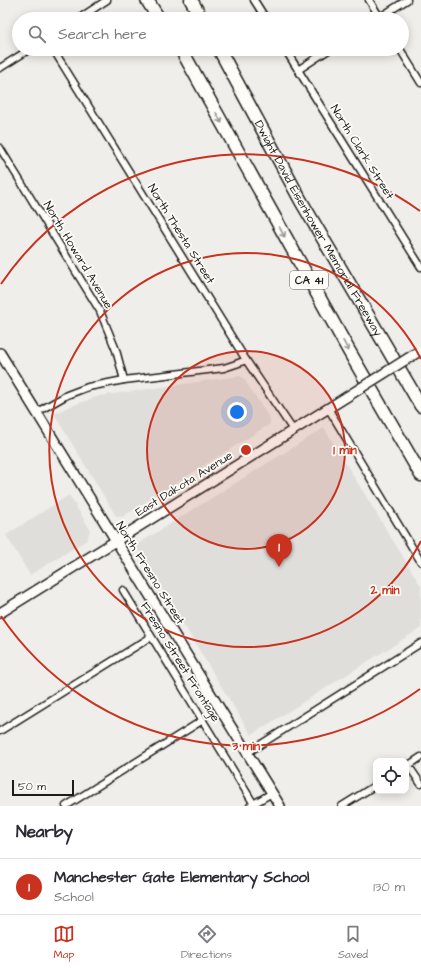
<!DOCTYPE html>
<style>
body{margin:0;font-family:"Architects Daughter",sans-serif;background:#f2f2f3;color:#2b2b33}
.controls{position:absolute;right:12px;bottom:12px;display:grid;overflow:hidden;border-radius:8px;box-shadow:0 2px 10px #0003}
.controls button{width:36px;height:36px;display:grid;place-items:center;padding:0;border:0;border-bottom:1px solid #e1e1e2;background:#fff;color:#2b2b33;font:20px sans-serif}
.scale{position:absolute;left:12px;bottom:10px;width:62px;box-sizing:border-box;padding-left:4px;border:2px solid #1c1c1c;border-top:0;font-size:11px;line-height:14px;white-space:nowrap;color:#1c1c1c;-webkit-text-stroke:3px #fdfcf7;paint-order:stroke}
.you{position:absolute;left:237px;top:412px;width:14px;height:14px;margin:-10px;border:3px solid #fff;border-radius:50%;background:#1a73e8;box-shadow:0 0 0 6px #1a73e833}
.badge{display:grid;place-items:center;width:26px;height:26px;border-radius:50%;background:#c8321e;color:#fff;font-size:13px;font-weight:700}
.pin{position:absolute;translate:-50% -33px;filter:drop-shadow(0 1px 2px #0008)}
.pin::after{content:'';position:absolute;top:21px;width:14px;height:12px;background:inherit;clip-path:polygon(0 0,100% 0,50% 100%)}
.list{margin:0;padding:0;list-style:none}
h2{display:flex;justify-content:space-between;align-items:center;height:52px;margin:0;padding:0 16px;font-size:17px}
h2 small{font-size:13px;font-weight:400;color:#7c7c81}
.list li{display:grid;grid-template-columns:26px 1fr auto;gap:12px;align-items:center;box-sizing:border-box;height:56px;padding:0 16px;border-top:1px solid #e1e1e2}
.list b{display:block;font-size:15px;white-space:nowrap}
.list p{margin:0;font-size:13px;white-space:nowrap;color:#7c7c81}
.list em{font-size:13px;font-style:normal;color:#7c7c81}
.icon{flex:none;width:22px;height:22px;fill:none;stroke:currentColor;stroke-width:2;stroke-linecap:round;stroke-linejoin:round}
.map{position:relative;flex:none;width:421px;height:806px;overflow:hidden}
.search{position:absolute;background:#fff;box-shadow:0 2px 10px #0003;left:12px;right:12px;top:12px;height:44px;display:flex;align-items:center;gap:10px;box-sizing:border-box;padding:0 14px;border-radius:22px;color:#7c7c81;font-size:15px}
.sheet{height:108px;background:#fff}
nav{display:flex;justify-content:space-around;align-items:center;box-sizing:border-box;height:56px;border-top:1px solid #e1e1e2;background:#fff;font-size:11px;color:#7c7c81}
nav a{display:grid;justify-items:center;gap:2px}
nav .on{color:#c8321e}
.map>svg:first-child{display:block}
.built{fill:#e0deda}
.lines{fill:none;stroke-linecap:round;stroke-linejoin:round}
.street-casing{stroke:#1c1c1c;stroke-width:9}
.secondary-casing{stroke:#1c1c1c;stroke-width:12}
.highway-casing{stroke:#1c1c1c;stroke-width:15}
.street{stroke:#fdfcf7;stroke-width:6}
.secondary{stroke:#fdfcf7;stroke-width:9}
.highway{stroke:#fdfcf7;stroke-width:12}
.secondary-bridge-casing{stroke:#1c1c1c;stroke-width:12;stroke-linecap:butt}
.secondary-bridge{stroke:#fdfcf7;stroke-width:9}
.oneway{stroke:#989794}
.ring{fill:none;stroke:#c8321e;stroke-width:2}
.labels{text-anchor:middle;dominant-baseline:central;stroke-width:3.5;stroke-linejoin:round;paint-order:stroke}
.shield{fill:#fdfcf7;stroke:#605f5e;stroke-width:1}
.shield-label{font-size:11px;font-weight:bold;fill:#1c1c1c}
.street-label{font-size:12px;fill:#1c1c1c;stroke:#fdfcf7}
.centre{fill:#c8321e;stroke:#fdfcf7;stroke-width:2}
.ring-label{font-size:12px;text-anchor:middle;font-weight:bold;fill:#c8321e;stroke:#fdfcf7;stroke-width:3.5;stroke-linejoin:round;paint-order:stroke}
</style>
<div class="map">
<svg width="421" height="806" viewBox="0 0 421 806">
<rect width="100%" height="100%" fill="#f0eeea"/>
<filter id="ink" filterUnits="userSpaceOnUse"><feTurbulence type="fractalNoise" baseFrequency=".025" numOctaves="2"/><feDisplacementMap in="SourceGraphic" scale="8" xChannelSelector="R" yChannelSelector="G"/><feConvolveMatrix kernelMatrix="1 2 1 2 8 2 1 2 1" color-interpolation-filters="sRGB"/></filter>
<g filter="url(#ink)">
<g class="built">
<path d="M 240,376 L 244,379 L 270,419 L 270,424 L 122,517 L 116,516 L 54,414 L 68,407 L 99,396 Z"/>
<path d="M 324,428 L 421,586 L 421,628 L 251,735 L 137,548 L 138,544 Z"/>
<path d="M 69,495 L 90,529 L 87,540 L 30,575 L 6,535 Z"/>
</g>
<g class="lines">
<defs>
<g id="street">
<path d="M 254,0 L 266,19"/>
<path d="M 369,0 L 381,19"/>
<path d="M 78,19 L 107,0"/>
<path d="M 377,19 L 407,0"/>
<path d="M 53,49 L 246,360 L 293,430"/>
<path d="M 285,49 L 421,267"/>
<path d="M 400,49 L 421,83"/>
<path d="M 0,68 L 30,49"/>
<path d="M 298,70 L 330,49"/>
<path d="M 0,148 L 100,311 L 116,350 L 124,380"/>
<path d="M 328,408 L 421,562"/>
<path d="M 37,412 L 67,395 L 88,387 L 124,380 L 224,368 L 236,364 L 246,360"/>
<path d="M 123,590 L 255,806"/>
<path d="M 0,731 L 151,637"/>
<path d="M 247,753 L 421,643"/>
<path d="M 408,765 L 421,784"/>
<path d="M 406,767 L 421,757"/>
<path d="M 66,806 L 203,720"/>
<path d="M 250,806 L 272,793"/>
<path d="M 342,806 L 376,785"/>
</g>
<g id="secondary">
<path d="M 0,353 L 280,806"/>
<path d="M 0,613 L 348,396"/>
</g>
<g id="highway">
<path d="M 147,0 L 159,19"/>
<path d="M 191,0 L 202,19"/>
<path d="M 181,49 L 349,351 L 421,475"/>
<path id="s1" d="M 219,49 L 301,201 L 421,406"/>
</g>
</defs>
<use href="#street" class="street-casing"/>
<use href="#secondary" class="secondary-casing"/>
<use href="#highway" class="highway-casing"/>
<use href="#street" class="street"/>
<use href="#secondary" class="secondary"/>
<use href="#highway" class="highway"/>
<defs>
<path id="secondary-bridge" d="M 348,396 L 418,352"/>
</defs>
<use href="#secondary-bridge" class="secondary-bridge-casing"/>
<use href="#secondary-bridge" class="secondary-bridge"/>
</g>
<defs><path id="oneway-shaft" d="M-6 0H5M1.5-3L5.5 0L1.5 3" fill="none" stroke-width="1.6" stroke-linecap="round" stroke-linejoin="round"/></defs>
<g class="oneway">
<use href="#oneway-shaft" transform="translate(219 118) rotate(61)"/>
<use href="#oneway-shaft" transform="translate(282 232) rotate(61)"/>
<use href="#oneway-shaft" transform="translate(346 346) rotate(61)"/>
</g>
</g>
<circle cx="246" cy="450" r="99" fill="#c8321e" fill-opacity=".12"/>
<g class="ring">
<circle cx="246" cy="450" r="99"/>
<path d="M421 541A197 197 0 1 1 421 359"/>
<path d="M420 689A296 296 0 0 1 1 616M1 284A296 296 0 0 1 420 211"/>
</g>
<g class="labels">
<rect class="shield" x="290" y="271" width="38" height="18" rx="3"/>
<g class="shield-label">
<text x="309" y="280">CA 41</text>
</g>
<g class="street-label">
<text transform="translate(362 152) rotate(58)">North Clark Street</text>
<text stroke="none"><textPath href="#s1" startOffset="205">Dwight David Eisenhower Memorial Freeway</textPath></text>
<text transform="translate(181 234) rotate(58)">North Thesta Street</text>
<text transform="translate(78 255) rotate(59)">North Howard Avenue</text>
<text transform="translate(184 484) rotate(-32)">East Dakota Avenue</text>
<text transform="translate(150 573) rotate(58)">North Fresno Street</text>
<text transform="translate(180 662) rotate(58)">Fresno Street Frontage</text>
</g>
</g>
<circle cx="246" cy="450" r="6" class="centre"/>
<g class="ring-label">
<text x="345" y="454">1 min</text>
<text x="385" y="594">2 min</text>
<text x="246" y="750">3 min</text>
</g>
</svg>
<div class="controls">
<button><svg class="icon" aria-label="locate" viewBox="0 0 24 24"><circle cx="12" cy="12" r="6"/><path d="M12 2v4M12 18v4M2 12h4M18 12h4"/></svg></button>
</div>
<div class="scale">50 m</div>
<div class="you"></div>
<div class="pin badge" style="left:279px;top:567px">1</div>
<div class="search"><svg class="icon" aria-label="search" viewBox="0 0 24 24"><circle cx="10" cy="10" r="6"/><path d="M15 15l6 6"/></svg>Search here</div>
</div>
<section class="sheet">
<h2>Nearby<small></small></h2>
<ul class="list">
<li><span class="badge">1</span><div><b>Manchester Gate Elementary School</b><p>School</p></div><em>130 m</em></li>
</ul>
</section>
<nav>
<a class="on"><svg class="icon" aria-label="map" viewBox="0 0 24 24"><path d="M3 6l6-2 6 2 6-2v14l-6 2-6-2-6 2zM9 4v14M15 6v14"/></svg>Map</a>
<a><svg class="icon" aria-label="directions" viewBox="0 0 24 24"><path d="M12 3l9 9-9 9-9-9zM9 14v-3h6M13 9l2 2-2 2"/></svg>Directions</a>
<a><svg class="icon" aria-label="saved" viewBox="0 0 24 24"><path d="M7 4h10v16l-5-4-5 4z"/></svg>Saved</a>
</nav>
